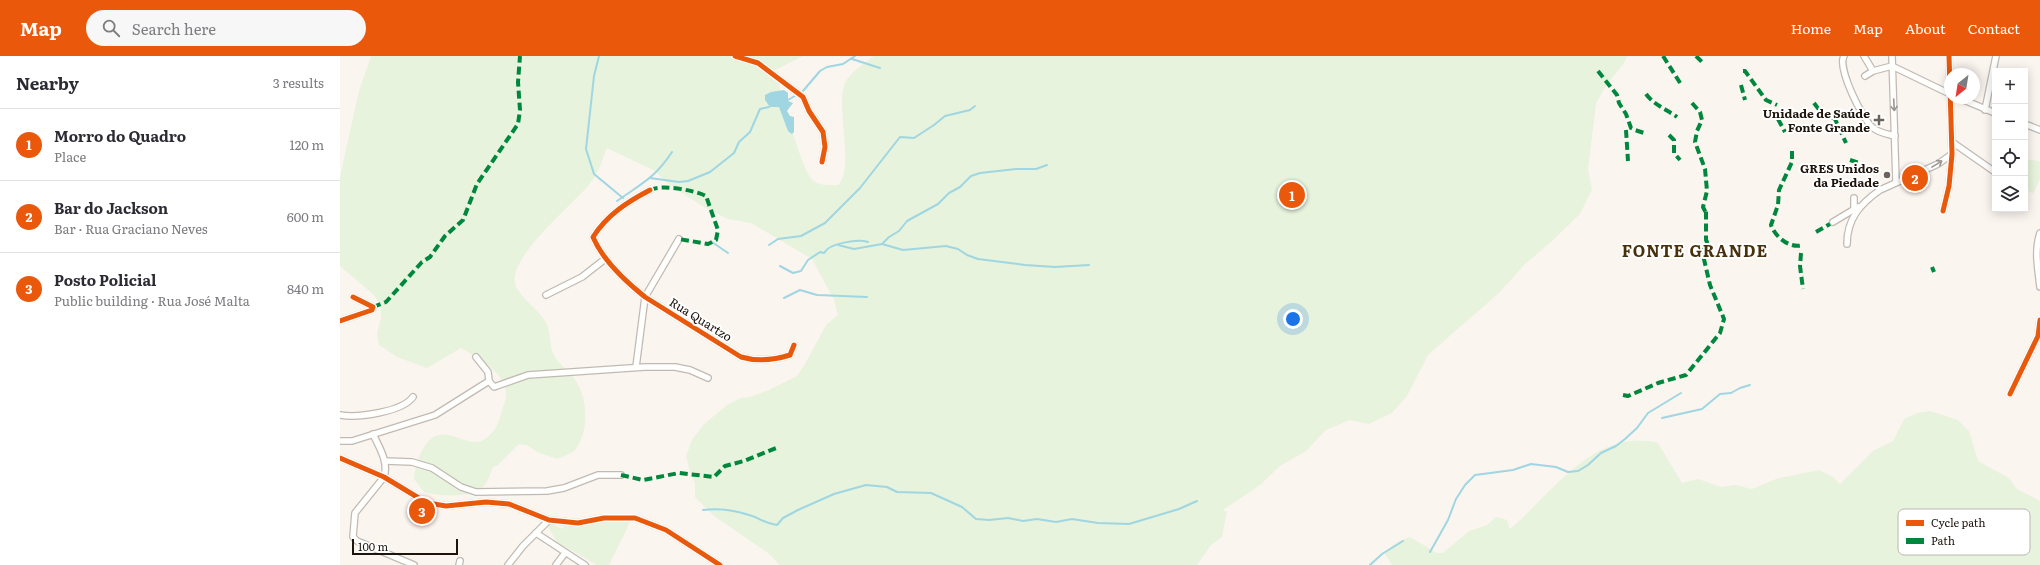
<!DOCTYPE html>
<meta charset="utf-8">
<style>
body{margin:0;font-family:Literata,serif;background:#f7f7f7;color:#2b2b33}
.controls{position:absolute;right:12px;top:12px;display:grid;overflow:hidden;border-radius:0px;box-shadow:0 2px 10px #0003}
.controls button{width:36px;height:36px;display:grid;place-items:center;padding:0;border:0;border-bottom:1px solid #e1e1e2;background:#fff;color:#2b2b33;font:20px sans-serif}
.compass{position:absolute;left:1604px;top:12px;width:36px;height:36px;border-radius:50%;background:#fff;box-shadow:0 2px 10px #0003;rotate:210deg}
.scale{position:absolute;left:12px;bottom:10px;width:106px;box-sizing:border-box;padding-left:4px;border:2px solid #1d140c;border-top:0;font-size:11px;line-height:14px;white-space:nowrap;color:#1d140c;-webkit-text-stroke:3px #fff;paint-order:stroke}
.you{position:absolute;left:953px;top:263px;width:14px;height:14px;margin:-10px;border:3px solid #fff;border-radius:50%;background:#1a73e8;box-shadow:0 0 0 6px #1a73e833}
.badge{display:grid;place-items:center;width:26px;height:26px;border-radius:50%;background:#ea580c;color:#fff;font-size:13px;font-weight:700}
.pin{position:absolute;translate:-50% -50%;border:2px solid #fff;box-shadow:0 1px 4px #0006}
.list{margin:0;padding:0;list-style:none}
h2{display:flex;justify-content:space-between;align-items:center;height:52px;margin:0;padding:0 16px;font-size:17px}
h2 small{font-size:13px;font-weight:400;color:#7c7c81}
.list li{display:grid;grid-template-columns:26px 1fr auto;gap:12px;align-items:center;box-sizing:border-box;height:72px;padding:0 16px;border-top:1px solid #e1e1e2}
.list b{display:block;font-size:15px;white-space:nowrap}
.list p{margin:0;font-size:13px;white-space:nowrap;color:#7c7c81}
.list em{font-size:13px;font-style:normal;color:#7c7c81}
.icon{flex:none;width:22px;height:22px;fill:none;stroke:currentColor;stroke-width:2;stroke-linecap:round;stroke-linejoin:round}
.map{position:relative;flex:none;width:1700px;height:509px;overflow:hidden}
header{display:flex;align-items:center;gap:24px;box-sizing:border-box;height:56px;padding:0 20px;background:#ea580c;color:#fff}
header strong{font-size:19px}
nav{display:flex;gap:22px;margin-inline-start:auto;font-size:14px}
.search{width:280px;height:36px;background:#f7f7f7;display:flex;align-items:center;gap:10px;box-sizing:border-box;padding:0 14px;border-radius:22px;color:#7c7c81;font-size:15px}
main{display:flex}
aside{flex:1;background:#fff}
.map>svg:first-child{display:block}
.green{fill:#e7f3dc}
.water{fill:#9fd6e1}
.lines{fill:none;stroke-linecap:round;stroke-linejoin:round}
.stream{stroke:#9fd6e1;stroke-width:2}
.minor-casing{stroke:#c1bab4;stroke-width:8}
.minor{stroke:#fefefd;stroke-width:5.5}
.quiet{stroke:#00873e;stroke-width:4;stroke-dasharray:8 4;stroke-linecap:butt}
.cycleway-casing{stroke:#fff;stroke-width:8}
.cycleway{stroke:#e8590c;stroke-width:5}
.oneway{stroke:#999591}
.poi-dot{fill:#6b635c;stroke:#fff;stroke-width:1.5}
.labels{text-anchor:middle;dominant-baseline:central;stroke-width:4;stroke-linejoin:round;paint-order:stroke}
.poi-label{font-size:12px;font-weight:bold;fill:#1d140c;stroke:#fff;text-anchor:end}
.street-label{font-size:12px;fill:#1d140c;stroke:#fff}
.district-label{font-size:16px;font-weight:bold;letter-spacing:1px;fill:#49310e;stroke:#fff}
.key{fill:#fff;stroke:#bbb8b6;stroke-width:1}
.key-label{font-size:11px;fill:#1d140c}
</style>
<header>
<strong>Map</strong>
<div class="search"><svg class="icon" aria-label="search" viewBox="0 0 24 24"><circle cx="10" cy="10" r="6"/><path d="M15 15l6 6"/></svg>Search here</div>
<nav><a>Home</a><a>Map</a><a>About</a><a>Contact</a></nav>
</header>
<main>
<aside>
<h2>Nearby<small>3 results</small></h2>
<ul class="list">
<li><span class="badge">1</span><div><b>Morro do Quadro</b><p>Place</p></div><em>120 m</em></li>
<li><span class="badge">2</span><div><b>Bar do Jackson</b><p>Bar · Rua Graciano Neves</p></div><em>600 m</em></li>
<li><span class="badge">3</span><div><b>Posto Policial</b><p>Public building · Rua José Malta</p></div><em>840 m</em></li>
</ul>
</aside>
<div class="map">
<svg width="1700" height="509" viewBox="0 0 1700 509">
<rect width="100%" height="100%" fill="#fbf5f0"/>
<g class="green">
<path d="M 31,0 L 463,0 L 435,14 C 441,34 461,116 474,125 C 481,130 490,129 498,129 C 515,113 496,54 504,30 C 508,17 524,8 534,0 L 1287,0 L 1284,7 L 1265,31 L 1256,48 L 1248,113 L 1252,134 L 1240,158 L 1211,186 L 1185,208 L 1160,236 L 1088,299 L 1067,340 L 1052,357 L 1029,368 L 1010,364 L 986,374 L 966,395 L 940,410 L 920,429 L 883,454 L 887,456 L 882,481 L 871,489 L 857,509 L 440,509 L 428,497 L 374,460 L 355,441 L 355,428 L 350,416 L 346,400 L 352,384 L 363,369 L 387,349 L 401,342 L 410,341 L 429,334 L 457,320 L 465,308 L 486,269 L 498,259 L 494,244 L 472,203 L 411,167 L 388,163 L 367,153 L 327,127 L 315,115 L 267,92 C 260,109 260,115 248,130 C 232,149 169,201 175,227 C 179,242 198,252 205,265 C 211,275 209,286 213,297 C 218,309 230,314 236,325 C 248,344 249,375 236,393 C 232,398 222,401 217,403 L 197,396 L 187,389 L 179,388 L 157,410 L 153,411 C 150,419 147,429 139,434 C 124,442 99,440 84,436 L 74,423 C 75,410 80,391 92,382 C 109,370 129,394 145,383 C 154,377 158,369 161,358 C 163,351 167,343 166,335 C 164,316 135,300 121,292 L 87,312 L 57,301 L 39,289 L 37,277 L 41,263 L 41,251 L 34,239 L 0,210 L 0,121 L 19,35 Z"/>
<path d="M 1685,103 L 1700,105 L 1700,123 L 1693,138 L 1685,132 Z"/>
<path d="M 1590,355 L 1618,364 L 1629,375 L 1638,405 L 1669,422 L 1677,433 L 1700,445 L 1700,509 L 1052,509 L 1045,498 C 1051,489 1059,484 1070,481 L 1097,497 L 1103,497 L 1129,475 L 1147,469 L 1156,461 L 1167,464 L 1170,473 C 1212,438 1254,371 1318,387 L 1342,427 L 1358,423 L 1381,431 L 1395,429 L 1412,433 L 1436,423 L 1479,414 L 1493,421 L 1500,428 L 1533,395 L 1553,385 L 1564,363 L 1577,357 Z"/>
<path d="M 261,465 L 290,466 L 269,509 L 257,509 L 217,486 L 208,471 L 211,468 L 223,473 L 224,469 L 240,470 Z"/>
</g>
<path class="water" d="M 444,34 L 448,37 L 448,45 L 453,47 L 447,55 L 450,60 L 454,61 L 454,76 L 452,78 L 448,75 L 439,51 L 430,51 L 425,44 L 425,39 L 431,36 Z"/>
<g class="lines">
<g class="stream">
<path d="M 259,0 L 254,20 L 246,93 L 254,118 L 283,142"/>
<path d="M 512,3 L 540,12"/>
<path d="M 448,44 L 463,35 L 480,15 L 487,11 L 503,8 L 515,0"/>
<path d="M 310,122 L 339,126 L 348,125 L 370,116 L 394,97 L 399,86 L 410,76 L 420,53 L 429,51"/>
<path d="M 277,145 C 301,128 315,122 332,96"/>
<path d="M 372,186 L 388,197"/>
<path d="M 542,188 L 563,194 L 606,190 L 618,193 L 627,199 L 638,203 L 685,209 L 715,211 L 749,209"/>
<path d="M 429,189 L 438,183 L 461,180 L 485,167 L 520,132 L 560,81 L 574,82 L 594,69 L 605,60 L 630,54 L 635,50"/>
<path d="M 498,189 L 514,193 L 542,188 L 549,181 L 559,175 L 567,165 L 598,148 L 609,137 L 620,131 L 631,120 L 640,117 L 676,113 L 696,113 L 707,109"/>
<path d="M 440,210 L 453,217 L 461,215 L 468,204 L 480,196 L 484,197 C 489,187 518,183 528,186"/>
<path d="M 444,242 L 460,234 L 477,239 L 527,241"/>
<path d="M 1322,362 L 1362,353 L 1380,338 L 1391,337 L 1400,332 L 1410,329"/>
<path d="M 363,454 C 379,452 394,454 409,459 C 421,462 422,467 437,469 L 443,462 L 458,454 L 494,438 L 526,429 L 547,431 L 557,436 L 591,437 L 622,451 L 636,463 L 649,464 L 668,462 L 683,465 L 697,463 L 716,466 L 732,463 L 758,467 L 789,468 L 839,453 L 857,445"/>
<path d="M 1090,496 L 1108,464 L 1116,443 L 1125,429 L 1135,419 L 1173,414 L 1191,408 L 1216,411 L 1228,416 L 1238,415 L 1248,409 L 1261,397 L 1276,390 L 1285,383 L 1297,372 L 1308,357 L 1341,337"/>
<path d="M 1030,509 L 1042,498 L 1063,485"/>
</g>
<defs>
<g id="minor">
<path d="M 395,0 L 418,7 L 463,41 L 469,55 L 483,76 L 485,91 L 482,106"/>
<path d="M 1504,0 C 1497,12 1522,62 1532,71 C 1538,77 1548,78 1555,80"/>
<path d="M 1524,0 L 1533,15"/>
<path d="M 1552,0 L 1556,126"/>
<path d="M 1552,10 L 1610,38"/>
<path d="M 1525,20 L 1533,15 L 1552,10"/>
<path d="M 1619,42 L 1655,57"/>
<path d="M 1645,54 L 1656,0"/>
<path d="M 1685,68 L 1700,74"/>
<path d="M 1612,86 L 1655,116"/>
<path d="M 310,134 C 287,146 267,159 253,181 C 263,205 285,225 305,241 L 401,301 C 418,306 434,304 450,299 L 454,289"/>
<path d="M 1514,142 L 1514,153"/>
<path d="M 1603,155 L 1609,130 L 1612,98 L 1609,0"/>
<path d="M 1493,166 L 1518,151"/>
<path d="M 1700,177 C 1694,196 1698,212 1700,231"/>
<path d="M 1507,188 C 1507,163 1520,148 1540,134 L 1598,108 L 1612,98"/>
<path d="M 206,239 L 242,221 L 265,203"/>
<path d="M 0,265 L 32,254 L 33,251 L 13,241"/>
<path d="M 296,311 L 305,241 L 339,183"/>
<path d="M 149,325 L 154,331 L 188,319 L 305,311 L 335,311 L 350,314 L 368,322"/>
<path d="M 1670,338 L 1698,280 L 1700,264"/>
<path d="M 0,359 C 18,362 62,356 73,341"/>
<path d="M 33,378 C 39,391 49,406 44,421 L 15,457 L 13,481 L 17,485 L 74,509"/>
<path d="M 0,385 L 12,385 L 95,359 L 149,325 L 148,316 L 136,301"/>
<path d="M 0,402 L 44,421 L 82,444 L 94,448 L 106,450 L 146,446 L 169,448 L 209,464 L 238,467 L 264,462 L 295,462 L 326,474 L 380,509"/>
<path d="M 45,405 L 72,406 L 92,412 L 121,431 L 136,436 L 207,435 L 224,432 L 258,419 L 281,419"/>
<path d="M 196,477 L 245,509"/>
<path d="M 119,509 L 120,505"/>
<path d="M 168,509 L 183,490 L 209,464"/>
<path d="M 216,509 L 225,497"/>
</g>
</defs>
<use href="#minor" class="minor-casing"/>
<use href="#minor" class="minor"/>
<g class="quiet">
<path d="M 1323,0 L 1342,30"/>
<path d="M 1356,0 L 1362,6"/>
<path d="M 1258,15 L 1277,39 L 1279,47 L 1286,58 L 1291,72 L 1295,74 L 1307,78"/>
<path d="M 1403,15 L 1405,15 L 1426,44 L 1437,49"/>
<path d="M 1401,29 L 1405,44"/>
<path d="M 1306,38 C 1314,49 1326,53 1337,61"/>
<path d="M 1352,47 L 1360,56 L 1362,64 L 1357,75 L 1355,86 L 1365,113 L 1367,135 L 1363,151 L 1366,157"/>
<path d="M 1474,47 L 1480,55 L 1495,63 L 1506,87"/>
<path d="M 1438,63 L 1445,76"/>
<path d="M 1286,74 L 1288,105"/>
<path d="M 1329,79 L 1334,84 L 1334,97 L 1340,104"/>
<path d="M 1452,95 L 1452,106 L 1439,134 L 1438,149 L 1431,169 C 1435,181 1450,193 1463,189"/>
<path d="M 1510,104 L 1520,107"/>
<path d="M 310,134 C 321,128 354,134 366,140 L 378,174 L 376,184 L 368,188 L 339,183"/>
<path d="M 1476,176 L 1490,168"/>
<path d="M 1461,197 L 1460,210 L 1463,233"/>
<path d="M 1592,211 L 1594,216"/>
<path d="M 33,251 L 46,246 L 82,206 L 90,201 L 105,180 L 123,164 L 137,128 L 178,68 L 180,54 L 178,26 L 180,0"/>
<path d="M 1283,339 L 1288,340 L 1318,327 L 1346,319 L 1380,277 L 1384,263 L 1370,229 L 1363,199 L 1364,190 L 1367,186 L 1366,184 L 1366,154"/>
<path d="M 281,419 L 303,424 L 339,417 L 374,421 L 385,410 L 404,405 L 436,392"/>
</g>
<defs>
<g id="cycleway">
<path d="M 395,0 L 418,7 L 463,41 L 469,55 L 483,76 L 485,91 L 482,106"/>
<path d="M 310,134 C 287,146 267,159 253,181 C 263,205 285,225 305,241 L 401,301 C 418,306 434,304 450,299 L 454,289"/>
<path d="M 1603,155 L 1609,130 L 1612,98 L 1609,0"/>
<path d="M 0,265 L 32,254 L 33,251 L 13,241"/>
<path d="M 1670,338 L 1698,280 L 1700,264"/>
<path d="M 0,402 L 44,421 L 82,444 L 94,448 L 106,450 L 146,446 L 169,448 L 209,464 L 238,467 L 264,462 L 295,462 L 326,474 L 380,509"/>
</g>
</defs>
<use href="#cycleway" class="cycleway-casing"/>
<use href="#cycleway" class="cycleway"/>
</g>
<defs><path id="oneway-shaft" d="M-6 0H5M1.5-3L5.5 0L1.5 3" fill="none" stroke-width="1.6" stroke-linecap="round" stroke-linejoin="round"/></defs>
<g class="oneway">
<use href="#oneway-shaft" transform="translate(1554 49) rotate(87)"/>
<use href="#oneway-shaft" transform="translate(1597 108) rotate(-31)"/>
</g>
<g class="poi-dot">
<path d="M1537 58h4v4h4v4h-4v4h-4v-4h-4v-4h4z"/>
<circle cx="1547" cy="119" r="4"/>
</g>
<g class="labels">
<g class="poi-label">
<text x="1530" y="57">Unidade de Saúde<tspan x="1530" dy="14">Fonte Grande</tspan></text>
<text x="1539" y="112">GRES Unidos<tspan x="1539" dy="14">da Piedade</tspan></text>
</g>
<g class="street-label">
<text transform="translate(361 263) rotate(32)">Rua Quartzo</text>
</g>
<g class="district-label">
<text x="1355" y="194">FONTE GRANDE</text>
</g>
</g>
<rect x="1558" y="453" width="132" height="46" rx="6" class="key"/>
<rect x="1566" y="464" width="18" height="6" fill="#e8590c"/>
<rect x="1566" y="482" width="18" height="6" fill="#00873e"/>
<g class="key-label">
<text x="1591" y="471">Cycle path</text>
<text x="1591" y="489">Path</text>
</g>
</svg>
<div class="controls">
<button>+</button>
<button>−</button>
<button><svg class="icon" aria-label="locate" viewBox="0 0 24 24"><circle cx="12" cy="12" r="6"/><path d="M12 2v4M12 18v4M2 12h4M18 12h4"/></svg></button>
<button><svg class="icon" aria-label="layers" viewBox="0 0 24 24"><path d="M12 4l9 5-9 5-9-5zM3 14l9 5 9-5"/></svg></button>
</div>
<svg class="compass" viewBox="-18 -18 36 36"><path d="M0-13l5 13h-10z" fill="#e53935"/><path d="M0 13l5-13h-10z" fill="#7c7c81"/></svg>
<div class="scale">100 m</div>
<div class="you"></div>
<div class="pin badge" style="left:952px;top:139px">1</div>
<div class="pin badge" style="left:1575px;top:122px">2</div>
<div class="pin badge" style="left:82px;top:455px">3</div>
</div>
</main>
